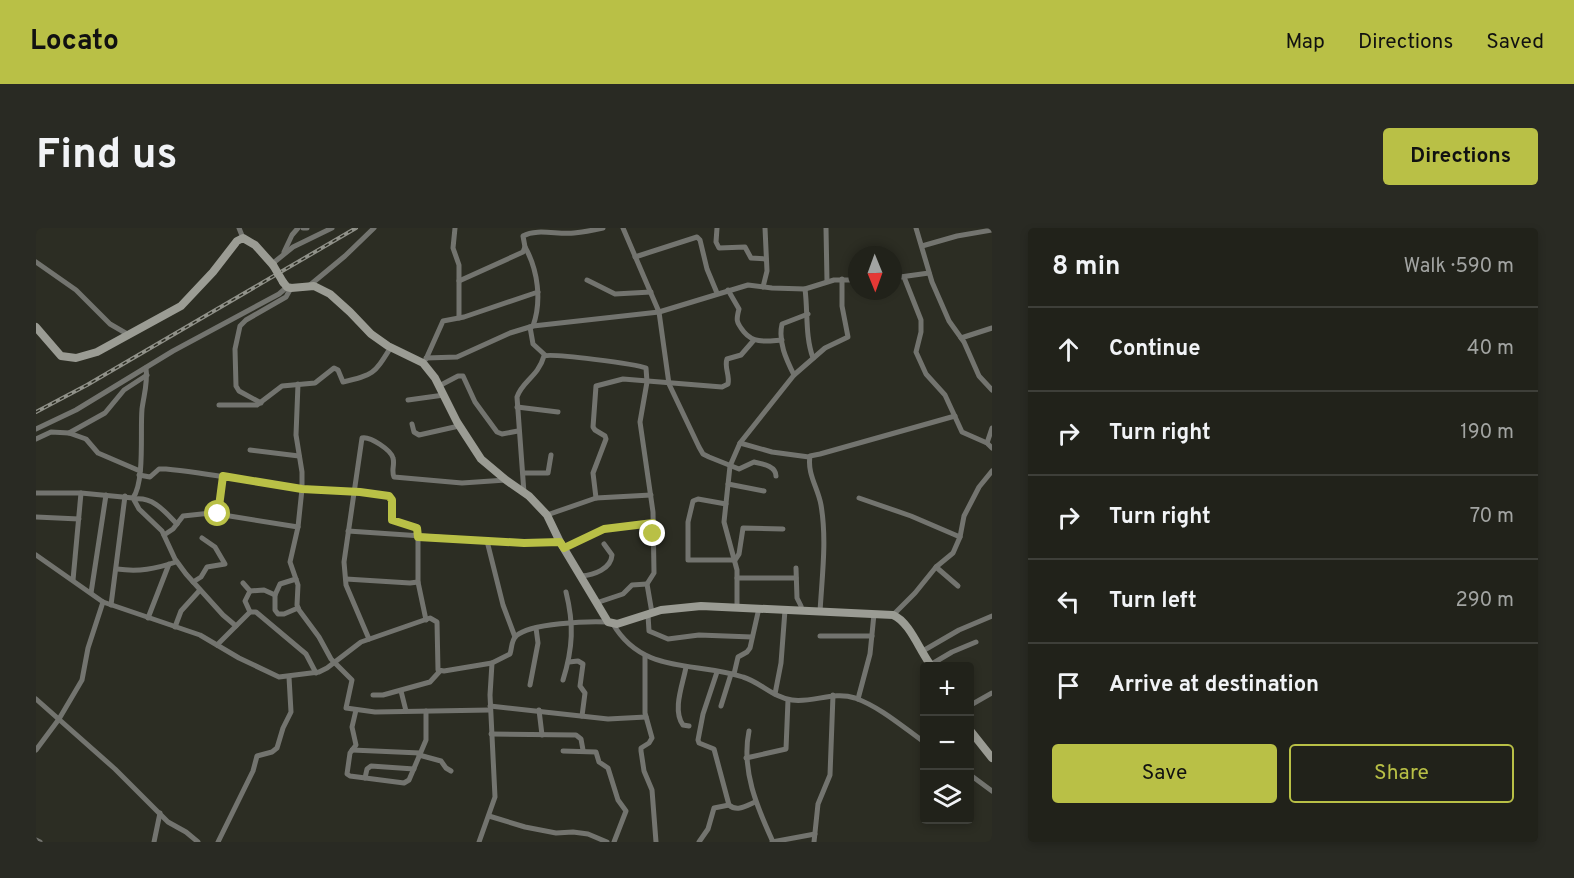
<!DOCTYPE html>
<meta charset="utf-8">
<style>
body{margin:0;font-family:Overpass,sans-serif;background:#292a23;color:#f1f3f6}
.controls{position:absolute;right:18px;bottom:18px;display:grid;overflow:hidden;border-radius:6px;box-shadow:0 3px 9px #0003}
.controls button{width:54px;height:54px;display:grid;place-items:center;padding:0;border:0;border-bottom:2px solid #3e3f39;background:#21221a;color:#f1f3f6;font:30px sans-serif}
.compass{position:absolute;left:812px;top:18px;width:54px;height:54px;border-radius:50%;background:#21221a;box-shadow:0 3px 9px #0003;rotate:179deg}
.stop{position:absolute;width:18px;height:18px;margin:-14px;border:4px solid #b9c046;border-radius:50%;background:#fff}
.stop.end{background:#b9c046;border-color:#fff;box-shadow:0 2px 6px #0008}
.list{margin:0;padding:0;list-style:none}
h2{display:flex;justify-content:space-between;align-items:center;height:78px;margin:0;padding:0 24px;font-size:26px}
h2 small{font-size:20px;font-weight:400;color:#a2a4a2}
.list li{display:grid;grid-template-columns:39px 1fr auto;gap:18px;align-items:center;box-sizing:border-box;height:84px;padding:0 24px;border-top:2px solid #3e3f39}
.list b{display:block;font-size:22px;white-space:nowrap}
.list em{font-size:20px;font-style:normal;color:#a2a4a2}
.actions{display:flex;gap:12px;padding:18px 24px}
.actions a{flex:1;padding:14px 0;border:2px solid #b9c046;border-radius:6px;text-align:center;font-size:21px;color:#b9c046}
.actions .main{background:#b9c046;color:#111}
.icon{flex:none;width:33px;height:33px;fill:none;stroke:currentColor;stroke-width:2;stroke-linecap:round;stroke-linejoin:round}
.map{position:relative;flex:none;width:956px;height:614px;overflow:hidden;border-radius:6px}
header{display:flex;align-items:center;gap:36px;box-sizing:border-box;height:84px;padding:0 30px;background:#b9c046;color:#111}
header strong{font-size:28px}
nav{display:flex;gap:33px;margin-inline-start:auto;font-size:21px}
.intro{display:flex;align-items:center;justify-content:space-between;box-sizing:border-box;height:144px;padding:0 36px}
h1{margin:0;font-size:42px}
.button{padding:15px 27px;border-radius:6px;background:#b9c046;color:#111;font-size:21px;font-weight:700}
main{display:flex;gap:36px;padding:0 36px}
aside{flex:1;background:#21221a;border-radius:6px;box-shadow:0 3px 9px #0003}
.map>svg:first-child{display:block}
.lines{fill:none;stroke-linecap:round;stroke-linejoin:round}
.street{stroke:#73746f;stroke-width:5}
.secondary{stroke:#9b9c94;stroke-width:8}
.rail-casing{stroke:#909189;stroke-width:4}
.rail{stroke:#2c2d23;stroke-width:1.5;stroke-dasharray:4.5;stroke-linecap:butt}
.secondary-bridge{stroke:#9b9c94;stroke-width:8}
.route{stroke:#b9c046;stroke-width:8}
</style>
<header>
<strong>Locato</strong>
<nav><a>Map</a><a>Directions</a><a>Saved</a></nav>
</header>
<div class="intro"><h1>Find us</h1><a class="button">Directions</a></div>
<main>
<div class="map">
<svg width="956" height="614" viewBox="0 0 956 614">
<rect width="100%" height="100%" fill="#2c2d23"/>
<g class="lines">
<g class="street">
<path d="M 203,0 L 207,10"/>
<path d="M 267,0 L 271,0"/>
<path d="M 419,0 L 417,20 L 423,37 L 423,90"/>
<path d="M 587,0 L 623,84 L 633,156 L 663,219 L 667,226 L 673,229 L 703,241 L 718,234 C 727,236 740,238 740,248"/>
<path d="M 681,0 L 680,14 L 683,20 L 709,19 L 715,30 L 730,31"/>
<path d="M 790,0 L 791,53"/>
<path d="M 880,0 L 896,54 L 913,93 L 928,114 L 943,148 L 956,162"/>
<path d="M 886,18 L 921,8 L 956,2"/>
<path d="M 489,19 C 502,42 506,73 497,98"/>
<path d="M 248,24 L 256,7 L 262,0"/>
<path d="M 599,29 L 661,9 L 664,12 L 671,41 L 681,65"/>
<path d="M 0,34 L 40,62 L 74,96 L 93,107"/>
<path d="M 236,36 L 257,19 L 296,0"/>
<path d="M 868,49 L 885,92 L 885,104 L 880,124 L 890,146 L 909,167 L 926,204 L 951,215 L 956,220"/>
<path d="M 857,50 L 893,45"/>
<path d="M 551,52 L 579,66 L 615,64"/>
<path d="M 423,53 L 487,24 L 489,19 L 487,8 C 501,0 522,7 538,5 C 548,4 558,2 567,0"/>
<path d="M 274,57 L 309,28 L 338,0"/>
<path d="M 727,59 L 731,43 L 729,0"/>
<path d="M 769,61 C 772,84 769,108 777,130"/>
<path d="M 692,62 L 703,81 C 700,92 700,94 708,104 C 718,116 731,113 746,112"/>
<path d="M 494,99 L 497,116 L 509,127"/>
<path d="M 925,110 L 956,100"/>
<path d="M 390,130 L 421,129 L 474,105 L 497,98 L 623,84 L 712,57 L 736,60 L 769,61 L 798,52 L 821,52"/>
<path d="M 390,131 L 407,93 L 428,89 L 502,64"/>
<path d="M 758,147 L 789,120 L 812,109 L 806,78 L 806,51"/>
<path d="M 262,156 L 260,207 L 266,244 L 266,261 L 262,299 L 254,334 L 262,357 L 261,377 L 263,382 L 283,409 L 295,431 L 316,452 L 310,480 L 339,484 L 454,482"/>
<path d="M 403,158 L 422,148 L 427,148 L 439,174 L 461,204 L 466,206 L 482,203"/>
<path d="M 372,172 L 408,167"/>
<path d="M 225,175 L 203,163 L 200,158 L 199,121 L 204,98 L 210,92 L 250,69 L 255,60"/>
<path d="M 183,177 L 221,177 L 246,158 L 279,155 L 298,140 L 302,142 L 307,154 C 338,147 338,146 355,119"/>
<path d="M 481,179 L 522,184"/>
<path d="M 376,196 L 378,204 L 383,207 L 423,198"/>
<path d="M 0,201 L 40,182 L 137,123 L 243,66 L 251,59"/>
<path d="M 33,205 L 69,185 L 88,162 L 111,147"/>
<path d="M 0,211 L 15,204 L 33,205 L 50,211 L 62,225 L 104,243"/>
<path d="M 704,215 L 736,224 L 773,229"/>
<path d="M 951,215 L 956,200"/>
<path d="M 214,222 L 263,228"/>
<path d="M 487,245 L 512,245 L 515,227"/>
<path d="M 103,247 L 114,249 L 123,241 L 130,241 C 176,245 221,256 266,261 C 295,264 324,263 353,268 L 356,272 L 356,292 L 379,299 L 382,302 L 382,354 L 390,392"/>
<path d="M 692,256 L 728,263"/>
<path d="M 0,265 L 45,265 L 97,270 L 103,281 L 126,303 L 139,331 L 150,346 L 187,387 L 200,398"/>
<path d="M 488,265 L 481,169 C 486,153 502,149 508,128 C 516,125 600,136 610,140 L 611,154 L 604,194 L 617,284 L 618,345 L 611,356 L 616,385"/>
<path d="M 97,270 C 109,253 104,203 106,181 C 108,166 112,155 110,140"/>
<path d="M 560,270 L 557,245 L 570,211 L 569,208 L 559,202 L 557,199 L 560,158 L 587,151 L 686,159 L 692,156 C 694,147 688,139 691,131 L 705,127 L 718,112"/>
<path d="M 823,270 L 875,288 L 924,309"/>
<path d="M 99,271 C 118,269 129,284 141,296"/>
<path d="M 690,276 L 662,271 L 657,273 L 652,294 L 652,332 L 699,332 L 703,326 L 707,300 L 747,301"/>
<path d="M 182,286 L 187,248"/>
<path d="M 511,287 L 560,270 L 615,267"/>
<path d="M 0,289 L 43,291"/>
<path d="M 312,303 L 488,315 L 524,314"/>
<path d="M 128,307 L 137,301 L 147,288 L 175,285 L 262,299"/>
<path d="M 451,313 L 467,377 L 479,409"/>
<path d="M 528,320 L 568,301 L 617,295"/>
<path d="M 0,327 L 67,374 L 164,407 L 203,430 L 243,449 L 283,444 L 291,440 L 325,414 L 394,390 L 401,394 L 402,442 L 408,443 L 456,435"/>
<path d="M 900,339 L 922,358"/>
<path d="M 760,340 L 761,370 L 765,378 L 766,383"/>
<path d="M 81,341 C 103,344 119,341 140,334"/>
<path d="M 545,348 C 558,347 575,341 576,327 L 568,316"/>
<path d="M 701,350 L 760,350"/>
<path d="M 310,351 L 374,355 L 382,354"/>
<path d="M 37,352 L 45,265"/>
<path d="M 157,354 L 165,349 L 171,339 L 189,336 L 179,319 L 166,310"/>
<path d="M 207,355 L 214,363 L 228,362 L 239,367 L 244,356 L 260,351"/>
<path d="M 55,365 L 70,267"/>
<path d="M 239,367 L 239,382 L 242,386 L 248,386 L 262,380"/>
<path d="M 560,375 L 587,366 L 596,357 L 611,356"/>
<path d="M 75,377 L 89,268"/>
<path d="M 701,379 L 701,342 L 688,294 L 694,238 L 704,215 L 758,147 C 750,131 742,114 746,96 L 772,86"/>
<path d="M 214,384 L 209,373 L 214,363"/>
<path d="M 784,384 C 786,348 791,312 785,277 C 782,260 771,246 774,228 L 784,226 L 919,188"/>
<path d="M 612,387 L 613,403 L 632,411 L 663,407 L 716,409"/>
<path d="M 857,387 L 879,365 L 900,339 L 917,325 L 924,309 L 928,288 L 943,259 L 956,243"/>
<path d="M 112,390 L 133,336"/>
<path d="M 577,396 C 607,447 659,433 707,449 C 724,454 738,470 756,472 C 777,475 797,463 819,470 C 844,479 867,499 888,514"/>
<path d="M 139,399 L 145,383 L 164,362"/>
<path d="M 784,408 L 836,408"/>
<path d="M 333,411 L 310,357 L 308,334 L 326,210 C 334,208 355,222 357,230 C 359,237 355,242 358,249 L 426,255 L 470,252"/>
<path d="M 181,417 L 214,384 L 220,384 L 270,426 L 280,445"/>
<path d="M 885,424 L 923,402 L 956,388"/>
<path d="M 609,428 L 609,485 L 616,510 L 613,515 L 605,520 L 605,523 L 608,543 L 616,562 L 620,614"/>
<path d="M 533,434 L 542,433 L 547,436 L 544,458 L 549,465 L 546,488"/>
<path d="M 894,437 L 916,424 L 940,414"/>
<path d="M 650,439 C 647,456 636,482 647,497 L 653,498"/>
<path d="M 681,444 L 667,486 L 662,512 L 663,515 L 678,521 L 693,577 C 701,584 710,578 719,574"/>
<path d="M 698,446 L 702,429 L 711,424 L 714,420 L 723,380"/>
<path d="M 527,452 C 537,420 538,396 530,364"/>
<path d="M 494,457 L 502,415 L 500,400"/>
<path d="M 365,463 L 370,483"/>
<path d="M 739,466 L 745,435 L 749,382"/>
<path d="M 337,467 L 347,467 L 394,454 L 404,443"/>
<path d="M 0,471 L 79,541 L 132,594 L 150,604 L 162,614"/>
<path d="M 822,471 L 834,426 L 838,386"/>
<path d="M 454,478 L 572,491 L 610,489"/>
<path d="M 685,478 L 695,446"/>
<path d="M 933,478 L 956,465"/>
<path d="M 320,482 L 316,499 L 320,517 L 314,525 L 311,546 L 314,548 L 368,555 L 373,552 L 390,512 L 390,483"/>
<path d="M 503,482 L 506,507"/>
<path d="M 713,503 C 705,542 721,579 737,614"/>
<path d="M 455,506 L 540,507 L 545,511 L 547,522"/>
<path d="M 0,522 L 23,491 L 46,452 L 52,420 L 67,374"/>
<path d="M 316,522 L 384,525"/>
<path d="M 527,523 L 560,524 L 563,534 L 572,540 L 582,572 L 590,583 L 578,614"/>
<path d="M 383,527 L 405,533 L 410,540 L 415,543"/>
<path d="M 710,530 L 750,521 L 752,472"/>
<path d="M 933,546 L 956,563"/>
<path d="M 329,550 L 331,541 L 335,538 L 378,541"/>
<path d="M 453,588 L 489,599 L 520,605 L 537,604 L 552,606 L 571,614"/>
<path d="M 0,612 L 4,614"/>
<path d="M 118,614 L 124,585"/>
<path d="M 182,614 L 217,543 L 221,528 L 236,524 L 241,520 L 247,500 L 255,484 L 253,449"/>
<path d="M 443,614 L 459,569 L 454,467 L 456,435 L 474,426 C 476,420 475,413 480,408 C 494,395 553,393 572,394"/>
<path d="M 663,614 L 672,601 L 678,580 L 693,577"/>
<path d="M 736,614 L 779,606"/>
<path d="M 778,614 L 782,576 L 794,547 L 797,467"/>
</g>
<g class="secondary">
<path d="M 247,54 L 251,59 L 255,60 L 278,58 L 294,66 L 314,84 L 335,106 L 352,118 L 387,135 L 399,150 L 421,194 L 445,231 L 470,252 L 493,268 L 511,287 L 524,314 L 572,394 L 581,396 L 625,382 L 665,378 L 857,387 C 874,394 884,424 896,439"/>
<path d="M 0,99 L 25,128 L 40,130 L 61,124 L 145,78 L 177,44 L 201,13 L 207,10 L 219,17 L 237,37"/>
<path d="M 933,501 L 956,530"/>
</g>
<defs>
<path id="rail" d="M 0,184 L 51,157 L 320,0"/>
</defs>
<use href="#rail" class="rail-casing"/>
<use href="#rail" class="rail"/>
<path class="secondary-bridge" d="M 237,37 L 247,54"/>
</g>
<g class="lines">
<path class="route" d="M 182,286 L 187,248 L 266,261 L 324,264 L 353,268 L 356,272 L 356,292 L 381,300 L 382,309 L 488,315 L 524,314 L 528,320 L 568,301 L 617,295 L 617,306"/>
</g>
</svg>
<div class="controls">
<button>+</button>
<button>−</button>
<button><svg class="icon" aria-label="layers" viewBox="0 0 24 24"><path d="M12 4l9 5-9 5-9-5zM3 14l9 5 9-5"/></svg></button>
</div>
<svg class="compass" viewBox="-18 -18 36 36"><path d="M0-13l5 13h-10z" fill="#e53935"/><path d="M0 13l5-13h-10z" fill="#a2a4a2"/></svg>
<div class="stop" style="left:182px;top:286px"></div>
<div class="stop end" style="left:617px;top:306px"></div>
</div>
<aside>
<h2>8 min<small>Walk · 590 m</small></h2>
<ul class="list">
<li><svg class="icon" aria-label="ahead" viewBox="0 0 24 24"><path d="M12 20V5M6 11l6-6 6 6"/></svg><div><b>Continue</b></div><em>40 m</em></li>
<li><svg class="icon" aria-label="right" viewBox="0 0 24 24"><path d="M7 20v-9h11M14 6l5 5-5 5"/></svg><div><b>Turn right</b></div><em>190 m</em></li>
<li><svg class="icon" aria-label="right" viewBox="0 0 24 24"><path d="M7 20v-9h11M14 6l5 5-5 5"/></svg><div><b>Turn right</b></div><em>70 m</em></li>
<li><svg class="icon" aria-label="left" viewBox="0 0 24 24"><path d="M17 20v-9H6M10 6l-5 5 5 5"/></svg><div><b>Turn left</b></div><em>290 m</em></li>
<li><svg class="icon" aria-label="arrive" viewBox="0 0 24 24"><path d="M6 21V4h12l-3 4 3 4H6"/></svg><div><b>Arrive at destination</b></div></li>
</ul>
<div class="actions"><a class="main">Save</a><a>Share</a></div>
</aside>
</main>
